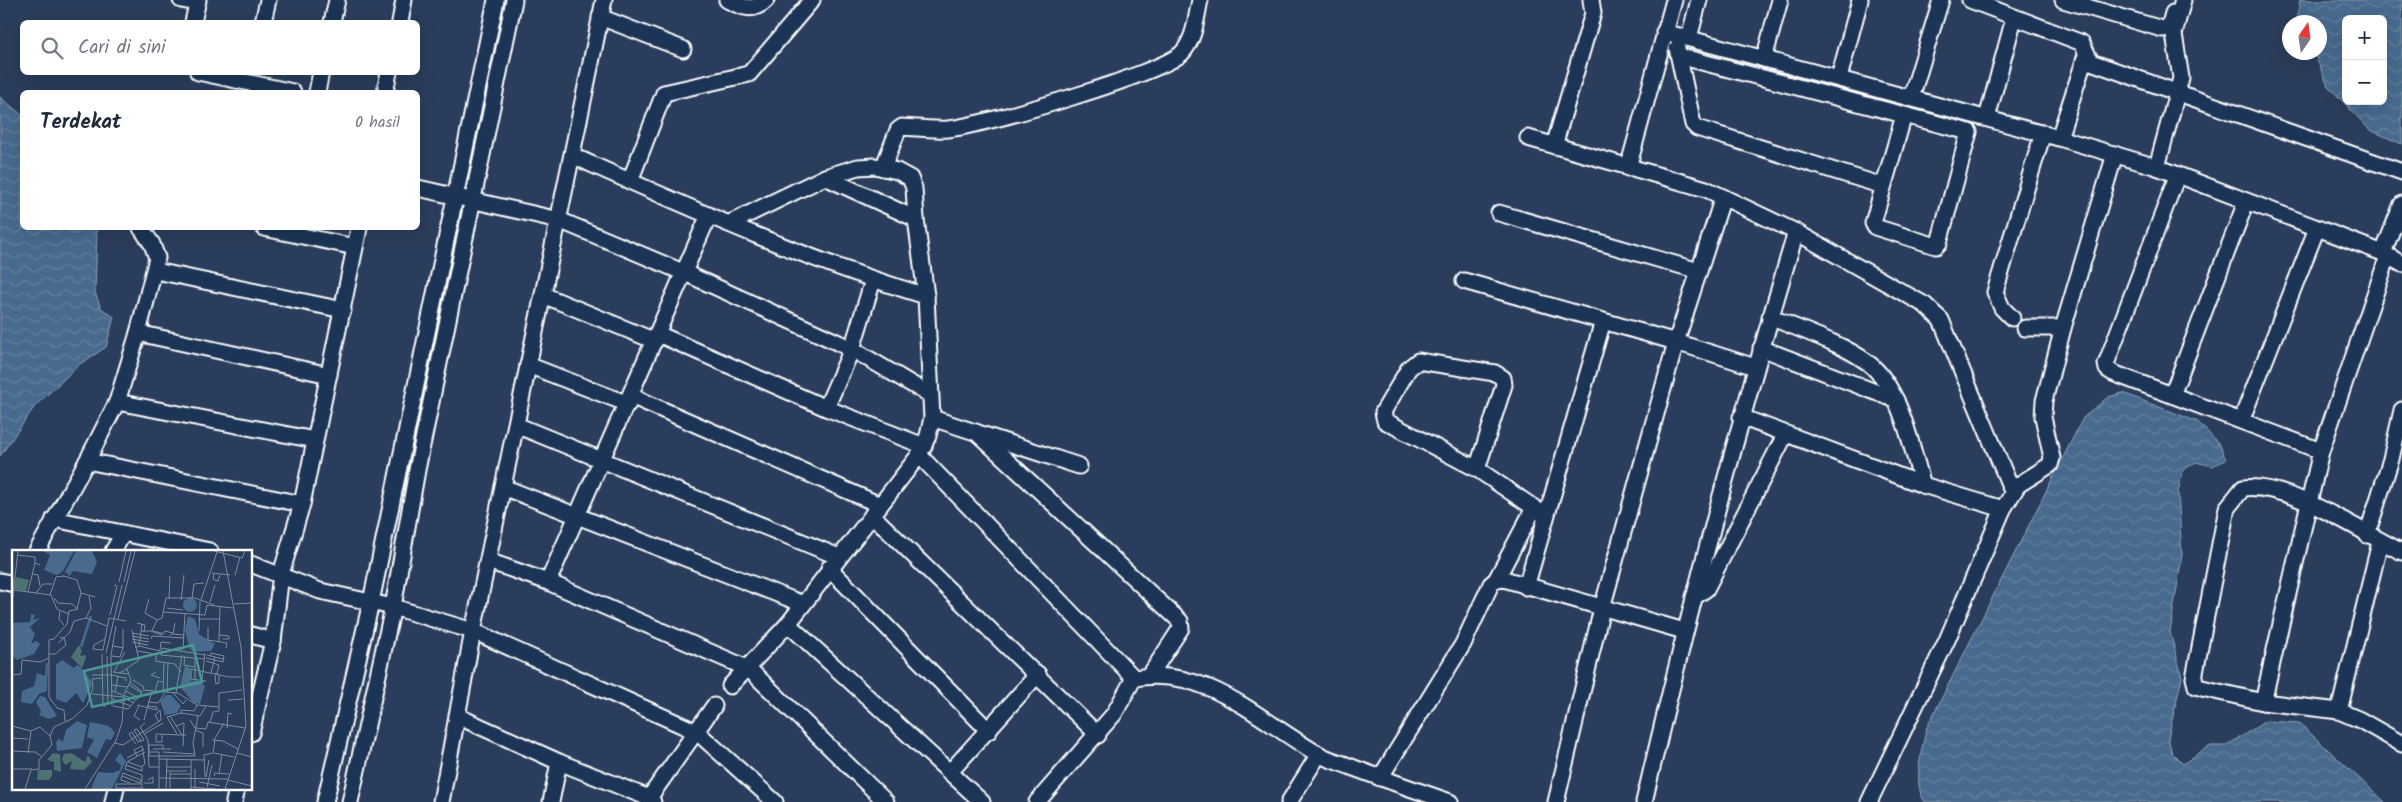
<!DOCTYPE html>
<html lang="id">
<meta charset="utf-8">
<style>
body{margin:0;font-family:Kalam,sans-serif;background:#f6f6f7;color:#1f2937}
.controls{position:absolute;right:15px;top:15px;display:grid;overflow:hidden;border-radius:8px;box-shadow:0 5px 20px #0002}
.controls button{width:45px;height:45px;display:grid;place-items:center;padding:0;border:0;border-bottom:1px solid #e0e1e3;background:#fff;color:#1f2937;font:25px sans-serif}
.compass{position:absolute;left:2282px;top:15px;width:45px;height:45px;border-radius:50%;background:#fff;box-shadow:0 5px 20px #0002;rotate:13deg}
.list{margin:0;padding:0;list-style:none}
h2{display:flex;justify-content:space-between;align-items:center;height:65px;margin:0;padding:0 20px;font-size:21px}
h2 small{font-size:16px;font-weight:400;color:#747a83}
.icon{flex:none;width:28px;height:28px;fill:none;stroke:currentColor;stroke-width:2;stroke-linecap:round;stroke-linejoin:round}
.map{position:relative;flex:none;width:2402px;height:802px;overflow:hidden}
.search{position:absolute;background:#fff;box-shadow:0 5px 20px #0002;left:20px;top:20px;width:400px;height:55px;display:flex;align-items:center;gap:12px;box-sizing:border-box;padding:0 18px;border-radius:8px;color:#747a83;font-size:19px}
.panel{position:absolute;background:#fff;box-shadow:0 5px 20px #0002;left:20px;top:90px;width:400px;height:140px;border-radius:8px}
.map>svg:first-child{display:block}
.water{fill:url(#water-waves);stroke:#91a6bb;fill-rule:evenodd}
.lines{fill:none;stroke-linecap:round;stroke-linejoin:round}
.minor-casing{stroke:#fff;stroke-width:19}
.minor{stroke:#1d3557;stroke-width:15}
.inset-river{fill:none;stroke:#476a8e;stroke-width:2.5}
.inset-road{fill:none;stroke:#808b9d;stroke-width:1}
.view{fill:#4b9892;fill-opacity:0.15;stroke:#4b9892;stroke-width:2.5}
.inset-edge{fill:none;stroke:#fff;stroke-width:2.5}
</style>
<div class="map">
<svg width="2402" height="802" viewBox="0 0 2402 802">
<defs>
<pattern id="water-waves" width="16" height="10" patternUnits="userSpaceOnUse" patternTransform="scale(1.25)"><rect width="16" height="10" fill="#476a8e"/><path d="M0 5q4-4 8 0t8 0" fill="none" stroke="#63809f"/></pattern>
</defs>
<rect width="100%" height="100%" fill="#2b3d5c"/>
<filter id="ink" filterUnits="userSpaceOnUse"><feTurbulence type="fractalNoise" baseFrequency=".02" numOctaves="2"/><feDisplacementMap in="SourceGraphic" scale="10" xChannelSelector="R" yChannelSelector="G"/><feConvolveMatrix kernelMatrix="1 2 1 2 8 2 1 2 1" color-interpolation-filters="sRGB"/></filter>
<g filter="url(#ink)">
<g class="water">
<path d="M 2300,0 L 2402,0 L 2402,144 L 2370,130 L 2328,86 L 2314,53 L 2320,52 L 2320,22 L 2300,22 L 2297,15 ZM 2346,19 L 2383,19 L 2383,101 L 2346,101 Z"/>
<path d="M 0,97 L 22,115 L 22,228 L 97,228 L 95,293 L 101,308 L 114,317 L 106,347 L 80,364 L 35,406 L 0,456 Z"/>
<path d="M 2123,393 L 2198,422 L 2220,445 L 2226,460 L 2212,466 L 2196,462 L 2183,470 L 2178,492 L 2182,555 L 2170,632 L 2182,677 L 2168,738 L 2172,753 L 2183,764 L 2209,746 L 2226,746 L 2266,721 L 2299,723 L 2385,802 L 1925,802 C 1912,785 1922,747 1927,727 L 2083,418 L 2108,397 Z"/>
</g>
<g class="lines">
<defs>
<g id="minor">
<path d="M 181,0 L 197,3"/>
<path d="M 727,0 C 742,7 753,13 766,0"/>
<path d="M 1970,0 L 2082,43 L 2091,62 L 2402,172"/>
<path d="M 2063,0 L 2162,29 L 2169,28 L 2173,13"/>
<path d="M 600,17 L 683,49"/>
<path d="M 193,22 L 198,0"/>
<path d="M 263,22 L 268,0"/>
<path d="M 332,22 L 337,0"/>
<path d="M 400,22 L 404,0"/>
<path d="M 1664,32 L 2059,138 L 2157,167 L 2383,253 L 2402,264"/>
<path d="M 1689,38 L 1699,0"/>
<path d="M 1677,48 L 1693,124 L 1697,128 L 1883,186"/>
<path d="M 1679,56 L 1969,132 L 1939,243 L 1936,246 L 1875,227 L 1873,223 L 1904,115"/>
<path d="M 1764,59 L 1780,0"/>
<path d="M 198,72 L 293,92"/>
<path d="M 1839,78 L 1860,0"/>
<path d="M 317,92 L 321,72"/>
<path d="M 385,92 L 389,72"/>
<path d="M 1911,98 L 1941,0"/>
<path d="M 1987,118 L 2014,18"/>
<path d="M 1528,138 L 1706,189 L 1796,232 L 1925,305 L 1941,320 L 2012,491"/>
<path d="M 2059,138 L 2086,55"/>
<path d="M 1554,146 L 1593,13 L 1591,0"/>
<path d="M 573,156 C 688,207 805,260 926,296"/>
<path d="M 2157,167 L 2181,78 L 2174,34 L 2183,0"/>
<path d="M 883,168 L 898,130 L 902,127 C 917,128 933,130 948,129 C 982,126 1161,74 1182,53 C 1195,39 1196,18 1200,0"/>
<path d="M 1628,168 L 1674,0"/>
<path d="M 2177,176 L 2106,364 L 2107,369 L 2113,373 L 2321,451"/>
<path d="M 825,177 L 916,219"/>
<path d="M 630,181 L 664,93 L 749,74 L 812,0"/>
<path d="M 418,188 L 559,220 L 685,273 L 852,349 L 826,408"/>
<path d="M 1499,213 L 1699,271"/>
<path d="M 264,228 L 355,247"/>
<path d="M 2383,253 L 2402,204"/>
<path d="M 156,271 L 343,310"/>
<path d="M 873,280 L 852,349 L 930,395"/>
<path d="M 1464,281 L 1676,342 L 1755,367"/>
<path d="M 543,295 L 655,341"/>
<path d="M 1770,317 C 1801,330 1841,343 1867,362 C 1901,387 1911,447 1923,485"/>
<path d="M 2012,318 L 2002,308 L 1995,292 L 2043,133"/>
<path d="M 2025,328 L 2063,328"/>
<path d="M 138,333 L 329,375"/>
<path d="M 658,334 L 826,408 L 924,446"/>
<path d="M 1761,348 L 1896,400"/>
<path d="M 528,365 L 628,404"/>
<path d="M 2172,395 L 2246,202"/>
<path d="M 631,396 L 880,505"/>
<path d="M 117,402 L 315,440"/>
<path d="M 1741,417 L 1923,485 L 2003,509"/>
<path d="M 932,418 L 1079,466"/>
<path d="M 2241,421 L 2317,228"/>
<path d="M 516,425 L 839,557"/>
<path d="M 976,432 L 1180,621 L 1181,628 L 1150,675"/>
<path d="M 919,455 L 1134,678 L 1114,714 L 1037,802"/>
<path d="M 87,461 L 302,504"/>
<path d="M 1477,469 L 1504,385 L 1503,378 L 1495,373 L 1418,361 L 1409,368 L 1383,412 L 1385,421 L 1477,469 L 1546,516"/>
<path d="M 503,487 L 803,604"/>
<path d="M 872,515 L 1098,735"/>
<path d="M 54,519 L 210,551"/>
<path d="M 2367,535 L 2391,459 L 2402,410"/>
<path d="M 37,551 L 87,461 L 117,402 L 138,333 L 157,258 L 152,244 L 141,228"/>
<path d="M 113,551 L 123,534"/>
<path d="M 2402,552 C 2361,532 2289,482 2243,488 L 2227,508 L 2194,678 L 2196,686 L 2202,688 L 2263,702 L 2339,711 L 2360,720 L 2402,744"/>
<path d="M 488,561 L 548,582 L 749,669 L 886,802"/>
<path d="M 251,564 L 320,591 L 393,607 L 473,631 L 697,732 L 775,802"/>
<path d="M 829,568 L 989,731"/>
<path d="M 1496,580 L 1534,508"/>
<path d="M 0,581 L 14,584"/>
<path d="M 548,582 L 709,215"/>
<path d="M 1526,587 L 1603,321"/>
<path d="M 1694,597 L 1706,589 L 1785,435"/>
<path d="M 788,624 L 982,802"/>
<path d="M 251,635 L 273,641"/>
<path d="M 1134,678 C 1206,665 1260,721 1318,754 C 1329,760 1342,763 1354,768 C 1386,780 1418,791 1450,802"/>
<path d="M 730,686 L 788,624 L 919,455 L 928,436 L 932,418 L 926,296 L 916,219 L 914,188 L 910,178 L 897,171 L 875,166 L 858,167 L 825,177 L 730,223"/>
<path d="M 2263,702 L 2321,451 L 2388,256"/>
<path d="M 2339,711 L 2380,542"/>
<path d="M 457,716 L 559,762 L 649,798 L 653,802"/>
<path d="M 251,733 L 273,641 L 281,574 L 302,504 L 359,228"/>
<path d="M 950,772 L 1038,674"/>
<path d="M 1380,778 L 1463,644 L 1491,584 L 1496,580 L 1504,579 L 1684,631"/>
<path d="M 113,802 L 116,788"/>
<path d="M 234,802 L 237,788"/>
<path d="M 325,802 L 371,602 L 496,0"/>
<path d="M 350,802 L 393,607 L 417,470 L 514,0"/>
<path d="M 441,802 L 473,631 L 604,0"/>
<path d="M 551,802 L 559,762"/>
<path d="M 648,802 L 649,798 L 714,706"/>
<path d="M 1289,802 L 1319,754"/>
<path d="M 1556,802 L 1602,608 L 1676,342 L 1723,197"/>
<path d="M 1644,802 C 1689,610 1739,421 1796,232"/>
<path d="M 1869,802 L 1947,640 L 2003,509 L 2018,485 L 2050,465 L 2052,458 L 2043,417 L 2044,401 L 2063,328 L 2115,154"/>
</g>
</defs>
<use href="#minor" class="minor-casing"/>
<use href="#minor" class="minor"/>
</g>
</g>
<g transform="translate(12 550)">
<rect width="240" height="240" fill="#2b3d5c"/>
<path d="M 4,27 L 17,30 L 14,41 L 2,39 Z" fill="#4e7274"/>
<path d="M 67,95 L 70,101 L 68,106 L 73,105 L 74,108 L 70,118 L 59,107 ZM 41,203 L 48,204 L 49,222 L 42,220 L 42,212 L 35,210 ZM 59,203 L 73,212 L 76,205 L 80,212 L 72,220 L 58,219 L 60,211 L 53,215 L 50,209 L 52,204 Z" fill="#4e7274"/>
<path d="M 26,220 L 40,220 L 40,226 L 37,230 L 25,230 Z" fill="#4e7274"/>
<path d="M 31,1 L 62,1 L 51,21 L 45,25 L 32,20 L 38,5 ZM 64,1 L 80,1 L 85,12 L 80,24 L 61,21 L 58,26 L 53,22 ZM171 55a7 7 0 1 1 14 0a7 7 0 1 1-14 0ZM 19,64 L 23,65 L 21,70 L 28,68 L 18,77 L 23,84 L 19,94 L 24,91 L 28,94 L 22,104 L 5,110 L 0,105 L 0,73 L 18,72 ZM 176,66 L 183,69 L 187,84 L 203,94 L 199,101 L 181,102 L 177,97 L 173,80 ZM 50,110 L 62,118 L 65,115 L 70,118 L 78,130 L 80,135 L 71,153 L 64,143 L 54,153 L 44,149 L 44,115 ZM 34,112 L 36,114 L 35,141 L 27,144 L 20,154 L 9,152 L 10,141 L 22,136 L 25,123 L 33,126 ZM 173,116 L 178,118 L 179,132 L 184,130 L 193,136 L 188,154 L 182,153 L 168,137 ZM 154,145 L 159,145 L 169,156 L 165,163 L 153,165 L 148,151 ZM 28,146 L 33,147 L 45,166 L 37,169 L 27,165 L 29,161 L 24,152 ZM 65,171 L 75,175 L 70,198 L 45,201 L 44,192 L 47,189 L 51,192 L 54,180 ZM 78,172 L 97,176 L 103,183 L 99,190 L 94,189 L 85,208 L 75,202 L 82,190 L 75,187 ZM 108,203 L 114,211 L 100,239 L 79,239 L 86,222 L 100,223 L 108,220 L 109,215 L 103,210 Z" fill="#476a8e"/>
<path class="inset-river" d="M 69,97 L 79,66"/>
<path class="inset-road" d="M 202,1 L 230,8 L 233,1M 211,1 L 229,97 L 234,176 L 213,239M 5,5 L 23,7 L 23,13 L 28,15M 200,23 L 218,25M 202,23 L 201,29 L 206,31 L 208,25M 21,24 L 26,25 L 28,36M 223,25 L 228,7M 107,32 L 114,1M 112,32 L 119,1M 2,40 L 39,45 L 45,59 L 57,64M 16,42 L 23,13M 24,43 L 31,34 L 40,34M 38,45 L 44,27 L 52,26 L 65,30 L 69,43 L 83,47M 42,48 L 46,53 L 60,54 L 66,59 L 57,61 L 55,74 L 42,89 L 37,90 L 37,147 L 45,158 L 52,160 L 53,171M 180,48 L 182,34 L 192,33M 137,49 L 133,63 L 145,70M 157,49 L 158,26M 169,50 L 172,25M 189,50 L 205,2M 198,52 L 203,35M 0,53 L 6,1M 222,54 L 240,53M 155,58 L 171,60M 65,59 L 69,43M 48,61 L 47,69 L 52,75M 151,62 L 193,65 L 195,55 L 221,58M 98,65 L 105,36 L 102,35M 74,68 L 79,58 L 77,46M 106,69 L 123,1M 186,69 L 207,69M 62,71 L 74,68 L 95,76M 125,73 L 133,75 L 132,82M 163,73 L 161,84 L 172,85M 196,77 L 196,90 L 215,93 L 214,98M 129,81 L 140,81 L 145,70 L 150,68 L 154,48 L 183,48 L 202,55M 140,81 L 150,83 L 150,85 L 141,82M 187,81 L 188,51M 120,83 L 137,86M 151,84 L 153,81 L 161,83 L 158,86M 207,85 L 217,86 L 217,89 L 211,89M 120,86 L 137,89M 48,87 L 52,88 L 58,82 L 62,71M 93,89 L 82,95 L 81,99 L 91,100 L 97,68 L 114,71M 120,89 L 137,92M 139,89 L 140,86 L 172,88M 207,91 L 208,56M 120,92 L 136,95M 101,96 L 111,98 L 111,79M 127,96 L 148,101M 123,98 L 127,96 L 130,74M 166,99 L 171,99 L 173,64M 148,100 L 149,92 L 159,93M 125,101 L 144,104 L 144,111M 94,103 L 110,35M 37,104 L 43,104 L 54,95 L 52,88 L 46,93M 90,104 L 91,156 L 94,156M 149,105 L 150,98 L 193,105M 149,105 L 192,109M 195,105 L 211,109M 95,106 L 96,155M 100,106 L 108,107 L 111,98M 173,106 L 172,115 L 183,117M 194,108 L 211,112 L 212,106 L 199,103 L 199,106M 143,111 L 163,114 L 169,122M 194,111 L 207,115 L 205,124 L 203,123M 114,119 L 127,110 L 120,80M 101,122 L 117,124M 102,122 L 113,102M 144,122 L 139,125 L 148,128M 107,123 L 115,119 L 119,130 L 112,144M 199,123 L 203,107M 0,125 L 9,124 L 10,110 L 28,112 L 37,108M 80,125 L 99,125 L 114,128 L 114,131M 203,125 L 204,134 L 207,133 L 207,125M 183,129 L 183,108M 190,129 L 193,103M 121,130 L 132,137 L 131,139M 194,131 L 179,129 L 179,119 L 217,127 L 229,127M 100,135 L 115,137M 117,135 L 130,143M 131,140 L 166,143M 100,141 L 124,150 L 126,147M 114,141 L 127,148 L 130,142 L 118,132M 103,142 L 106,126M 143,142 L 146,131 L 151,132M 151,143 L 152,112M 155,143 L 156,112M 161,143 L 171,154 L 174,150M 164,143 L 170,105M 166,143 L 185,155 L 207,157M 80,144 L 111,147 L 122,153M 112,145 L 110,173 L 103,193 L 111,195 L 149,170 L 148,160M 100,149 L 119,156M 216,150 L 231,149M 136,152 L 146,153 L 153,143M 125,155 L 145,160 L 145,157 L 135,156M 100,156 L 99,105 L 104,76M 101,156 L 116,159 L 123,151M 127,156 L 122,166 L 128,170M 207,161 L 207,143 L 230,140M 169,164 L 169,160 L 182,161 L 185,155M 158,166 L 170,185 L 174,185M 132,170 L 140,141M 178,170 L 183,178 L 194,179 L 196,172 L 233,178M 147,172 L 143,165 L 148,160M 198,172 L 201,162 L 207,161M 133,173 L 128,177 L 136,190 L 137,217 L 147,217M 0,176 L 19,181M 164,176 L 172,173 L 171,196M 215,178 L 216,163 L 220,164M 125,179 L 132,190 L 126,192M 125,179 L 122,180 L 129,191M 183,180 L 191,183 L 191,197M 132,184 L 151,173M 165,184 L 155,167 L 169,163 L 188,166 L 194,156M 150,185 L 150,192 L 144,192 L 144,184 L 170,185M 0,188 L 16,189M 200,190 L 211,191 L 226,199M 202,190 L 212,173M 124,194 L 117,184 L 120,182 L 126,192M 136,195 L 151,195 L 151,199M 137,195 L 137,206 L 183,206M 141,199 L 159,199M 0,201 L 23,202 L 29,206M 137,202 L 147,202 L 147,239M 151,202 L 182,204M 16,203 L 19,181 L 28,177 L 38,186M 202,203 L 222,207M 225,203 L 240,207M 125,206 L 122,200 L 130,196 L 133,214 L 129,217M 183,206 L 181,193 L 186,166M 115,208 L 132,199M 147,209 L 193,210M 114,215 L 130,221 L 130,217 L 116,212M 154,217 L 179,217M 0,219 L 20,219M 183,219 L 183,237M 154,221 L 175,221M 207,223 L 210,204M 158,224 L 179,224M 110,226 L 128,233 L 129,230 L 111,223 L 109,229 L 109,230 L 118,233M 202,226 L 203,223 L 217,224M 193,227 L 192,205 L 201,203 L 203,190M 194,227 L 197,210M 147,228 L 216,229M 216,230 L 240,236M 187,232 L 208,236M 132,233 L 141,233 L 141,227 L 136,230M 179,237 L 204,239M 195,237 L 200,215M 104,238 L 130,238M 158,238 L 158,222M 13,239 L 19,220 L 27,219 L 27,210 L 40,195 L 38,186 L 42,177 L 60,169 L 75,155 L 81,138 L 80,129 L 90,128M 73,239 L 103,192M 104,239 L 104,234 L 129,234M 130,239 L 130,225 L 113,219 L 115,212 L 133,202M 154,239 L 155,208M 179,239 L 179,210"/>
<path class="view" d="M 181,95 L 190,132 L 80,157 L 72,121 Z"/>
<rect width="240" height="240" class="inset-edge"/>
</g>
</svg>
<div class="controls">
<button>+</button>
<button>−</button>
</div>
<svg class="compass" viewBox="-18 -18 36 36"><path d="M0-13l5 13h-10z" fill="#e53935"/><path d="M0 13l5-13h-10z" fill="#747a83"/></svg>
<div class="search"><svg class="icon" aria-label="search" viewBox="0 0 24 24"><circle cx="10" cy="10" r="6"/><path d="M15 15l6 6"/></svg>Cari di sini</div>
<section class="panel">
<h2>Terdekat<small>0 hasil</small></h2>
<ul class="list">
</ul>
</section>
</div>
